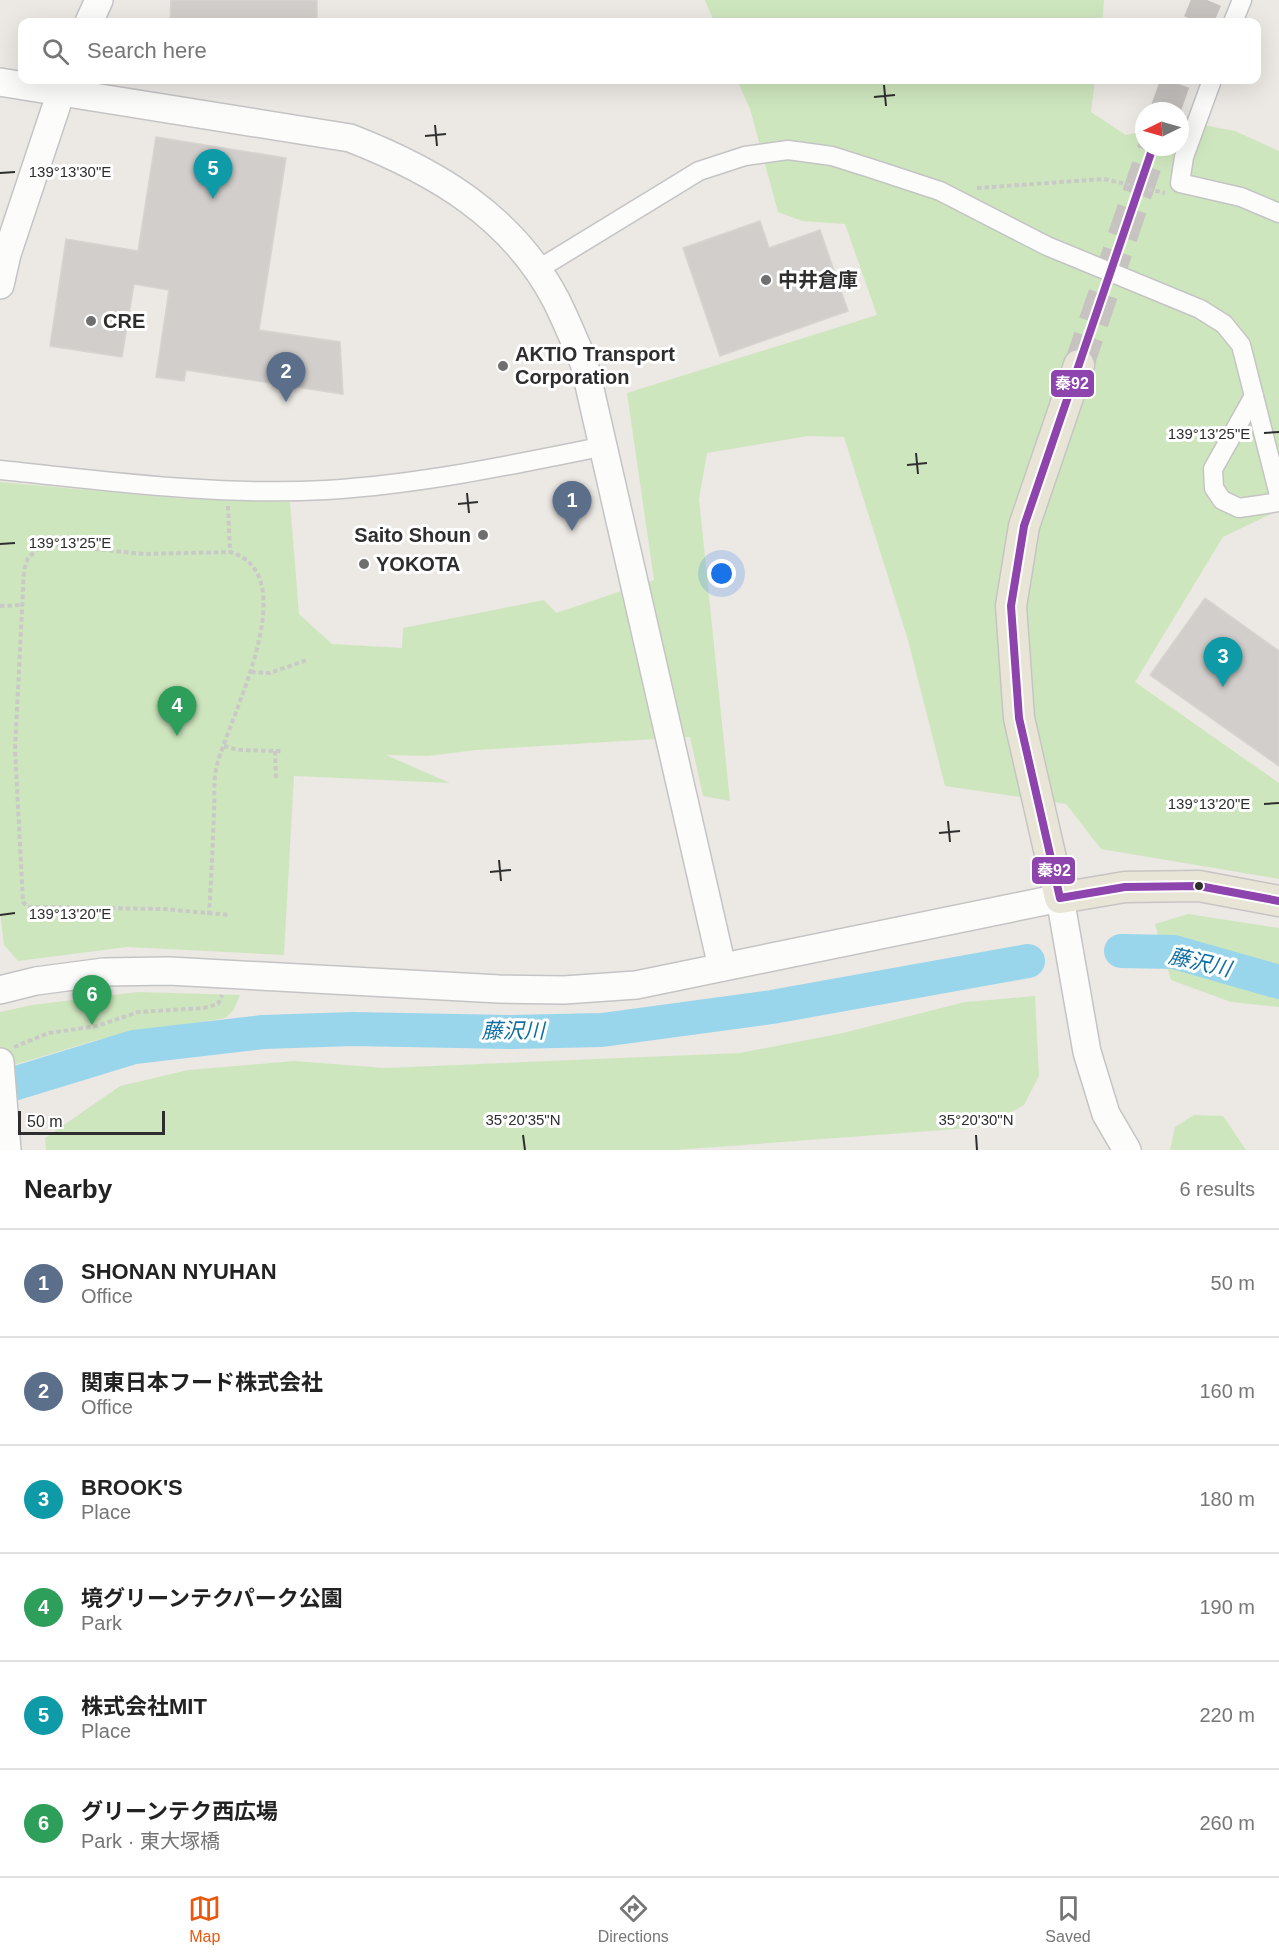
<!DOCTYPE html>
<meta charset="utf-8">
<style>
body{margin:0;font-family:Arial,"Noto Sans JP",sans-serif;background:#f2f2f2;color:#222}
.compass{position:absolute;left:1135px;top:102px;width:54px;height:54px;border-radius:50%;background:#fff;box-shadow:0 6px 24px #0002;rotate:265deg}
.scale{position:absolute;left:18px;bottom:15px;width:147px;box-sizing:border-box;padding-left:6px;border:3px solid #2e2e2e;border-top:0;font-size:16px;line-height:21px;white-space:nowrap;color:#2e2e2e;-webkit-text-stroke:4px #fff;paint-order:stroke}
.you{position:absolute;left:722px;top:574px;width:21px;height:21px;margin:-15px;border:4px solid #fff;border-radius:50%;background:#1a73e8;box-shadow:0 0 0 9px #1a73e833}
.badge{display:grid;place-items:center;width:39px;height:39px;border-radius:50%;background:#ea580c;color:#fff;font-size:20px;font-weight:700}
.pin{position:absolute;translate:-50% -50px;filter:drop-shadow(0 2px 3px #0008)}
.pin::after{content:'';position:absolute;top:32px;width:21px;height:18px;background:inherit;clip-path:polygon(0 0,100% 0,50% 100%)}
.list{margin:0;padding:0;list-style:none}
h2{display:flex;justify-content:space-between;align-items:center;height:78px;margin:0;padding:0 24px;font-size:26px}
h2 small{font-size:20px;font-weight:400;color:#767676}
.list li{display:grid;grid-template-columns:39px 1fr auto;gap:18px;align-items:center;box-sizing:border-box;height:108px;padding:0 24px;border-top:2px solid #e0e0e0}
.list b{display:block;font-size:22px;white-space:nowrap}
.list p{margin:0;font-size:20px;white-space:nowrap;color:#767676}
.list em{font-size:20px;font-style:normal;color:#767676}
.icon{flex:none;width:33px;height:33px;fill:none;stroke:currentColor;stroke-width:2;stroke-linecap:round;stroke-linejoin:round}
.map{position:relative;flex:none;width:1279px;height:1150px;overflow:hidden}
.search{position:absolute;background:#fff;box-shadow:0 6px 24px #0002;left:18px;right:18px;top:18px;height:66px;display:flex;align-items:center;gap:15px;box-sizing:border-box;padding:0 21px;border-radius:12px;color:#767676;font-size:22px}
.sheet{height:726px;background:#fff}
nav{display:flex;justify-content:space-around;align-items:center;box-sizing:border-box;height:84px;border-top:2px solid #e0e0e0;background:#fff;font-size:16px;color:#767676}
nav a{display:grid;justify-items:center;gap:3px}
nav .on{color:#ea580c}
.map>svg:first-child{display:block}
.green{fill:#cee6be}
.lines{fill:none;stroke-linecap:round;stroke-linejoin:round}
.river{stroke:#99d6ec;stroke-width:34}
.building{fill:#d1cecb;stroke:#d7d4d0;stroke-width:1.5}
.primary-tunnel{stroke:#c6c3c0;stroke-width:30;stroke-dasharray:30 15;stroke-linecap:butt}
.street-casing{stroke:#c5c4c5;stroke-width:21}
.secondary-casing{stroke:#c5c4c5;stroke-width:30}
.primary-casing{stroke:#c6c5c4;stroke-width:33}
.path{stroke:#c9c9c8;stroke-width:4;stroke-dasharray:4.5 3;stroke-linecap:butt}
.street{stroke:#fcfcfb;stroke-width:18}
.secondary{stroke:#fcfcfb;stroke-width:27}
.primary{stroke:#e8e4d6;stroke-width:30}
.bus-1-casing{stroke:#fff;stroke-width:12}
.bus-1{stroke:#8e44ad;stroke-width:8}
.ticks{fill:none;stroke:#2e2e2e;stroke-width:2}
.poi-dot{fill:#706f6e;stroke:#fff;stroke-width:2}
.bus-dot{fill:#2e2e2e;stroke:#fff;stroke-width:2}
.labels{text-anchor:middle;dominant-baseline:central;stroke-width:6;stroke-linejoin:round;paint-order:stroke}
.poi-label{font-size:20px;font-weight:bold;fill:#2e2e2e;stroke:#fff;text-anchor:start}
.water-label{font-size:21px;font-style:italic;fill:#0d6fa3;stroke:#fff}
.ticks-label{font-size:15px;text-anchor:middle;fill:#2e2e2e;stroke:#fff;stroke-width:6;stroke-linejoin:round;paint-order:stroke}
.line-badge{stroke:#fff;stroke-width:2}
.badge-label{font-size:16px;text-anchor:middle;font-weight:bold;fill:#fff}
</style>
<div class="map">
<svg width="1279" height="1150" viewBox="0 0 1279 1150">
<rect width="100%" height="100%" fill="#ece8e4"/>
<g class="green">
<path d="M 705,0 L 1104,0 L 1102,22 L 714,22 Z"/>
<path d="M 737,80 L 1095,80 L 1091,112 L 1126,135 L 1144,131 L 1144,147 L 1180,147 L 1181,121 L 1235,131 L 1279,151 L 1279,510 L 1223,537 L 1135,682 L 1279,783 L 1279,879 L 1101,849 L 1066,804 L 945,786 L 908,640 L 844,437 L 808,436 L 707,453 L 699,499 L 730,801 L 703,796 L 690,737 L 476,750 L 428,756 L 386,755 L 450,783 L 294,776 L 284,955 L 127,947 L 18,961 L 4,945 L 0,912 L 0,482 L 187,499 L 290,502 L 299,614 L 332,644 L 402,648 L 403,628 L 544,600 L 556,613 L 654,580 L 627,393 L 877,315 L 845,224 L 802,221 L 778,212 L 750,109 Z"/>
<path d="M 1188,914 L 1279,928 L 1279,1007 L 1231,1002 L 1171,980 L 1155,924 Z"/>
<path d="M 138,992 L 240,995 L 233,1011 L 225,1018 L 97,1040 L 0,1069 L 0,1012 L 32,1005 Z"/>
<path d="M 1035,996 L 1039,1076 L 1024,1105 L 984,1127 L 675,1150 L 46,1150 L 45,1138 L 120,1086 L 188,1070 L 294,1061 L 385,1068 L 740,1053 L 843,1033 L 965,1002 Z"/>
<path d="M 1194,1115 L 1223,1116 L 1246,1150 L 1170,1150 L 1175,1127 Z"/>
</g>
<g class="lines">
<g class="river">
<path d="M 1121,951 L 1174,952 L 1279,982"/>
<path d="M 0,1088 L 134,1047 L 263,1032 L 353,1029 L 511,1032 L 602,1030 L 772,1007 L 1028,961"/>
</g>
</g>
<g class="building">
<path d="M 171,0 L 317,0 L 317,22 L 170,22 Z"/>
<path d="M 156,137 L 286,158 L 259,330 L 340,342 L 343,394 L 186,370 L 184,381 L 156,377 L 169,290 L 134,284 L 122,357 L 50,346 L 66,239 L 138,251 Z"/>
<path d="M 760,221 L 769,248 L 820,230 L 848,311 L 720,356 L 683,248 Z"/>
<path d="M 1205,598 L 1279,651 L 1279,766 L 1150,675 Z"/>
</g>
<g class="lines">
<g class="primary-tunnel">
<path d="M 1198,22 L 1207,0"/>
<path d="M 1165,111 L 1176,80"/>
<path d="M 1079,365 L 1153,147"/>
</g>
<defs>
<g id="street">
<path d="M 1233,22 L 1242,0"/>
<path d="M 1212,80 L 1184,157 L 1180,183 L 1241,197 L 1279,213"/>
<path d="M 537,270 L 699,171 L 745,156 L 788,150 L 832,156 L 873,169 L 940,191 L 1047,246 L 1200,309 L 1224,324 L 1241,345 L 1279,495"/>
<path d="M 1254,396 L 1213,469 L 1214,488 L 1222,500 L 1239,508 L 1279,502"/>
<path d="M 0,470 C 108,481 217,496 326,490 C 421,484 512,465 605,446"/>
</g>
<g id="secondary">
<path d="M 89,22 L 99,0"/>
<path d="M 0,82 L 350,138 C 435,171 512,216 556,300 C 566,320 575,342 584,363 L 722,967"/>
<path d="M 0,285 L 7,254 L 65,80"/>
<path d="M 0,990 L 36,981 L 104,972 L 169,971 L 499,989 L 564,990 L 636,985 L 1060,898 L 1087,1052 L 1106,1114 L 1127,1150"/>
<path d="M 0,1062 L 7,1150"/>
</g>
<path id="primary" d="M 1079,365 L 1024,526 L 1011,606 L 1019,718 L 1060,898 L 1125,887 L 1199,886 L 1279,901"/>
</defs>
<use href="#street" class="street-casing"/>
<use href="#secondary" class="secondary-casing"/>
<use href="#primary" class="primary-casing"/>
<g class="path">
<path d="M 977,188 L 1104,179 L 1165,193"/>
<path d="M 228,506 L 230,552"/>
<path d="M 0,606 L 22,605"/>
<path d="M 251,672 L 270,673 L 307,660"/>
<path d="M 224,746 L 238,750 L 281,751"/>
<path d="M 275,751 L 276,780"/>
<path d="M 209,915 C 211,880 213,845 214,810 C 215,796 213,779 217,765 C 229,718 307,574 230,552 L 144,554 L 56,545 L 40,547 L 28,558 L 24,570 L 15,750 L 23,902 L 28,907 L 164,909 L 230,915"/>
<path d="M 14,1047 L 49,1033 L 97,1026 L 138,1012 L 204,1008 L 218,1004 L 222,995"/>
</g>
<use href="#street" class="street"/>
<use href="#secondary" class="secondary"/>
<use href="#primary" class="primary"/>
<defs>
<path id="bus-1" d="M 1153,147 L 1024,526 L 1011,606 L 1019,718 L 1060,898 L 1125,887 L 1199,886 L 1279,901"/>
</defs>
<use href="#bus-1" class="bus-1-casing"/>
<use href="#bus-1" class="bus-1"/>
</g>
<path class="ticks" d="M 884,85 L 886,106M 874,97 L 895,95M 435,125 L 437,146M 425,136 L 446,134M 0,173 L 15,172M 1264,433 L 1279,432M 916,453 L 918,474M 907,465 L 927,463M 467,493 L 469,513M 458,504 L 478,502M 0,544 L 15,543M 1264,804 L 1279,803M 948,821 L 950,842M 939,833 L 960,831M 499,860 L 501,881M 490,872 L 511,870M 0,915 L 15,913M 523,1135 L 525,1150M 976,1135 L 977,1150"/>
<g class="poi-dot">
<circle cx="766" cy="280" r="6"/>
<circle cx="91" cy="321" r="6"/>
<circle cx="503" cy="366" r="6"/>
<circle cx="483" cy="535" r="6"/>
<circle cx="364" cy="564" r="6"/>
</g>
<circle class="bus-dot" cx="1199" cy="886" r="5"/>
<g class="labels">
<g class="poi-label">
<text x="778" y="280">中井倉庫</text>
<text x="103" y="321">CRE</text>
<text x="515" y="354">AKTIO Transport<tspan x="515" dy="23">Corporation</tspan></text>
<text x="471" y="535" text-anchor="end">Saito Shoun</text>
<text x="376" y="564">YOKOTA</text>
</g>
<g class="water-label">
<text transform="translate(1200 962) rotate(13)">藤沢川</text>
<text x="513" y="1030">藤沢川</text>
</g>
</g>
<g class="ticks-label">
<text x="70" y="177">139°13'30"E</text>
<text x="1209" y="439">139°13'25"E</text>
<text x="70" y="548">139°13'25"E</text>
<text x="1209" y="809">139°13'20"E</text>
<text x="70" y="919">139°13'20"E</text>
<text x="523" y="1125">35°20'35"N</text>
<text x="976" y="1125">35°20'30"N</text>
</g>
<g class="line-badge">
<rect x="1050" y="369" width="45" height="29" rx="6" fill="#8e44ad"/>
<rect x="1031" y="856" width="45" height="29" rx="6" fill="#8e44ad"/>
</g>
<g class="badge-label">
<text x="1072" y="389">秦92</text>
<text x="1054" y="876">秦92</text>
</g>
</svg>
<svg class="compass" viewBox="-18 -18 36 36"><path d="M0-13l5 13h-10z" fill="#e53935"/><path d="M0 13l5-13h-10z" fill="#767676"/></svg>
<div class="scale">50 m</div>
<div class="you"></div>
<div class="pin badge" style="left:572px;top:531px;background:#5c6f8a">1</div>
<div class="pin badge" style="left:286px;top:402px;background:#5c6f8a">2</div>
<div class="pin badge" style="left:1223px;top:687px;background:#0f9aa8">3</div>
<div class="pin badge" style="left:177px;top:736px;background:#2e9e5b">4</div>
<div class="pin badge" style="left:213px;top:199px;background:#0f9aa8">5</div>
<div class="pin badge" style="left:92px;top:1025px;background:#2e9e5b">6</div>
<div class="search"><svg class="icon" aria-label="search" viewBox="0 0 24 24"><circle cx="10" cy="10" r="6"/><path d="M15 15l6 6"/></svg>Search here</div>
</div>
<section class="sheet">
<h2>Nearby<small>6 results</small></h2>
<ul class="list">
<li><span class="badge" style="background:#5c6f8a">1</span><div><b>SHONAN NYUHAN</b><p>Office</p></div><em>50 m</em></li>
<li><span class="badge" style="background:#5c6f8a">2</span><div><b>関東日本フード株式会社</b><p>Office</p></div><em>160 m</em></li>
<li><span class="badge" style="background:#0f9aa8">3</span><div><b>BROOK'S</b><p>Place</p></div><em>180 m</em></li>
<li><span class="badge" style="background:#2e9e5b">4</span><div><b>境グリーンテクパーク公園</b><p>Park</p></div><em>190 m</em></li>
<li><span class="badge" style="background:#0f9aa8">5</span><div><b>株式会社MIT</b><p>Place</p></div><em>220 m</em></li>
<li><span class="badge" style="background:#2e9e5b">6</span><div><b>グリーンテク西広場</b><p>Park · 東大塚橋</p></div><em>260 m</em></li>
</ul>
</section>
<nav>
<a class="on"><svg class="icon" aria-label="map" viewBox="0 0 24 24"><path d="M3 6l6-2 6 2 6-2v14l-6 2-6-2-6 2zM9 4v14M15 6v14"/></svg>Map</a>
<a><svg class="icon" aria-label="directions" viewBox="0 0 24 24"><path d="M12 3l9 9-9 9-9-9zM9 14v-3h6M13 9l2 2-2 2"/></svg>Directions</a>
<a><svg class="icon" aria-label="saved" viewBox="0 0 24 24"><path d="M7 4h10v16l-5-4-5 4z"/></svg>Saved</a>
</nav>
